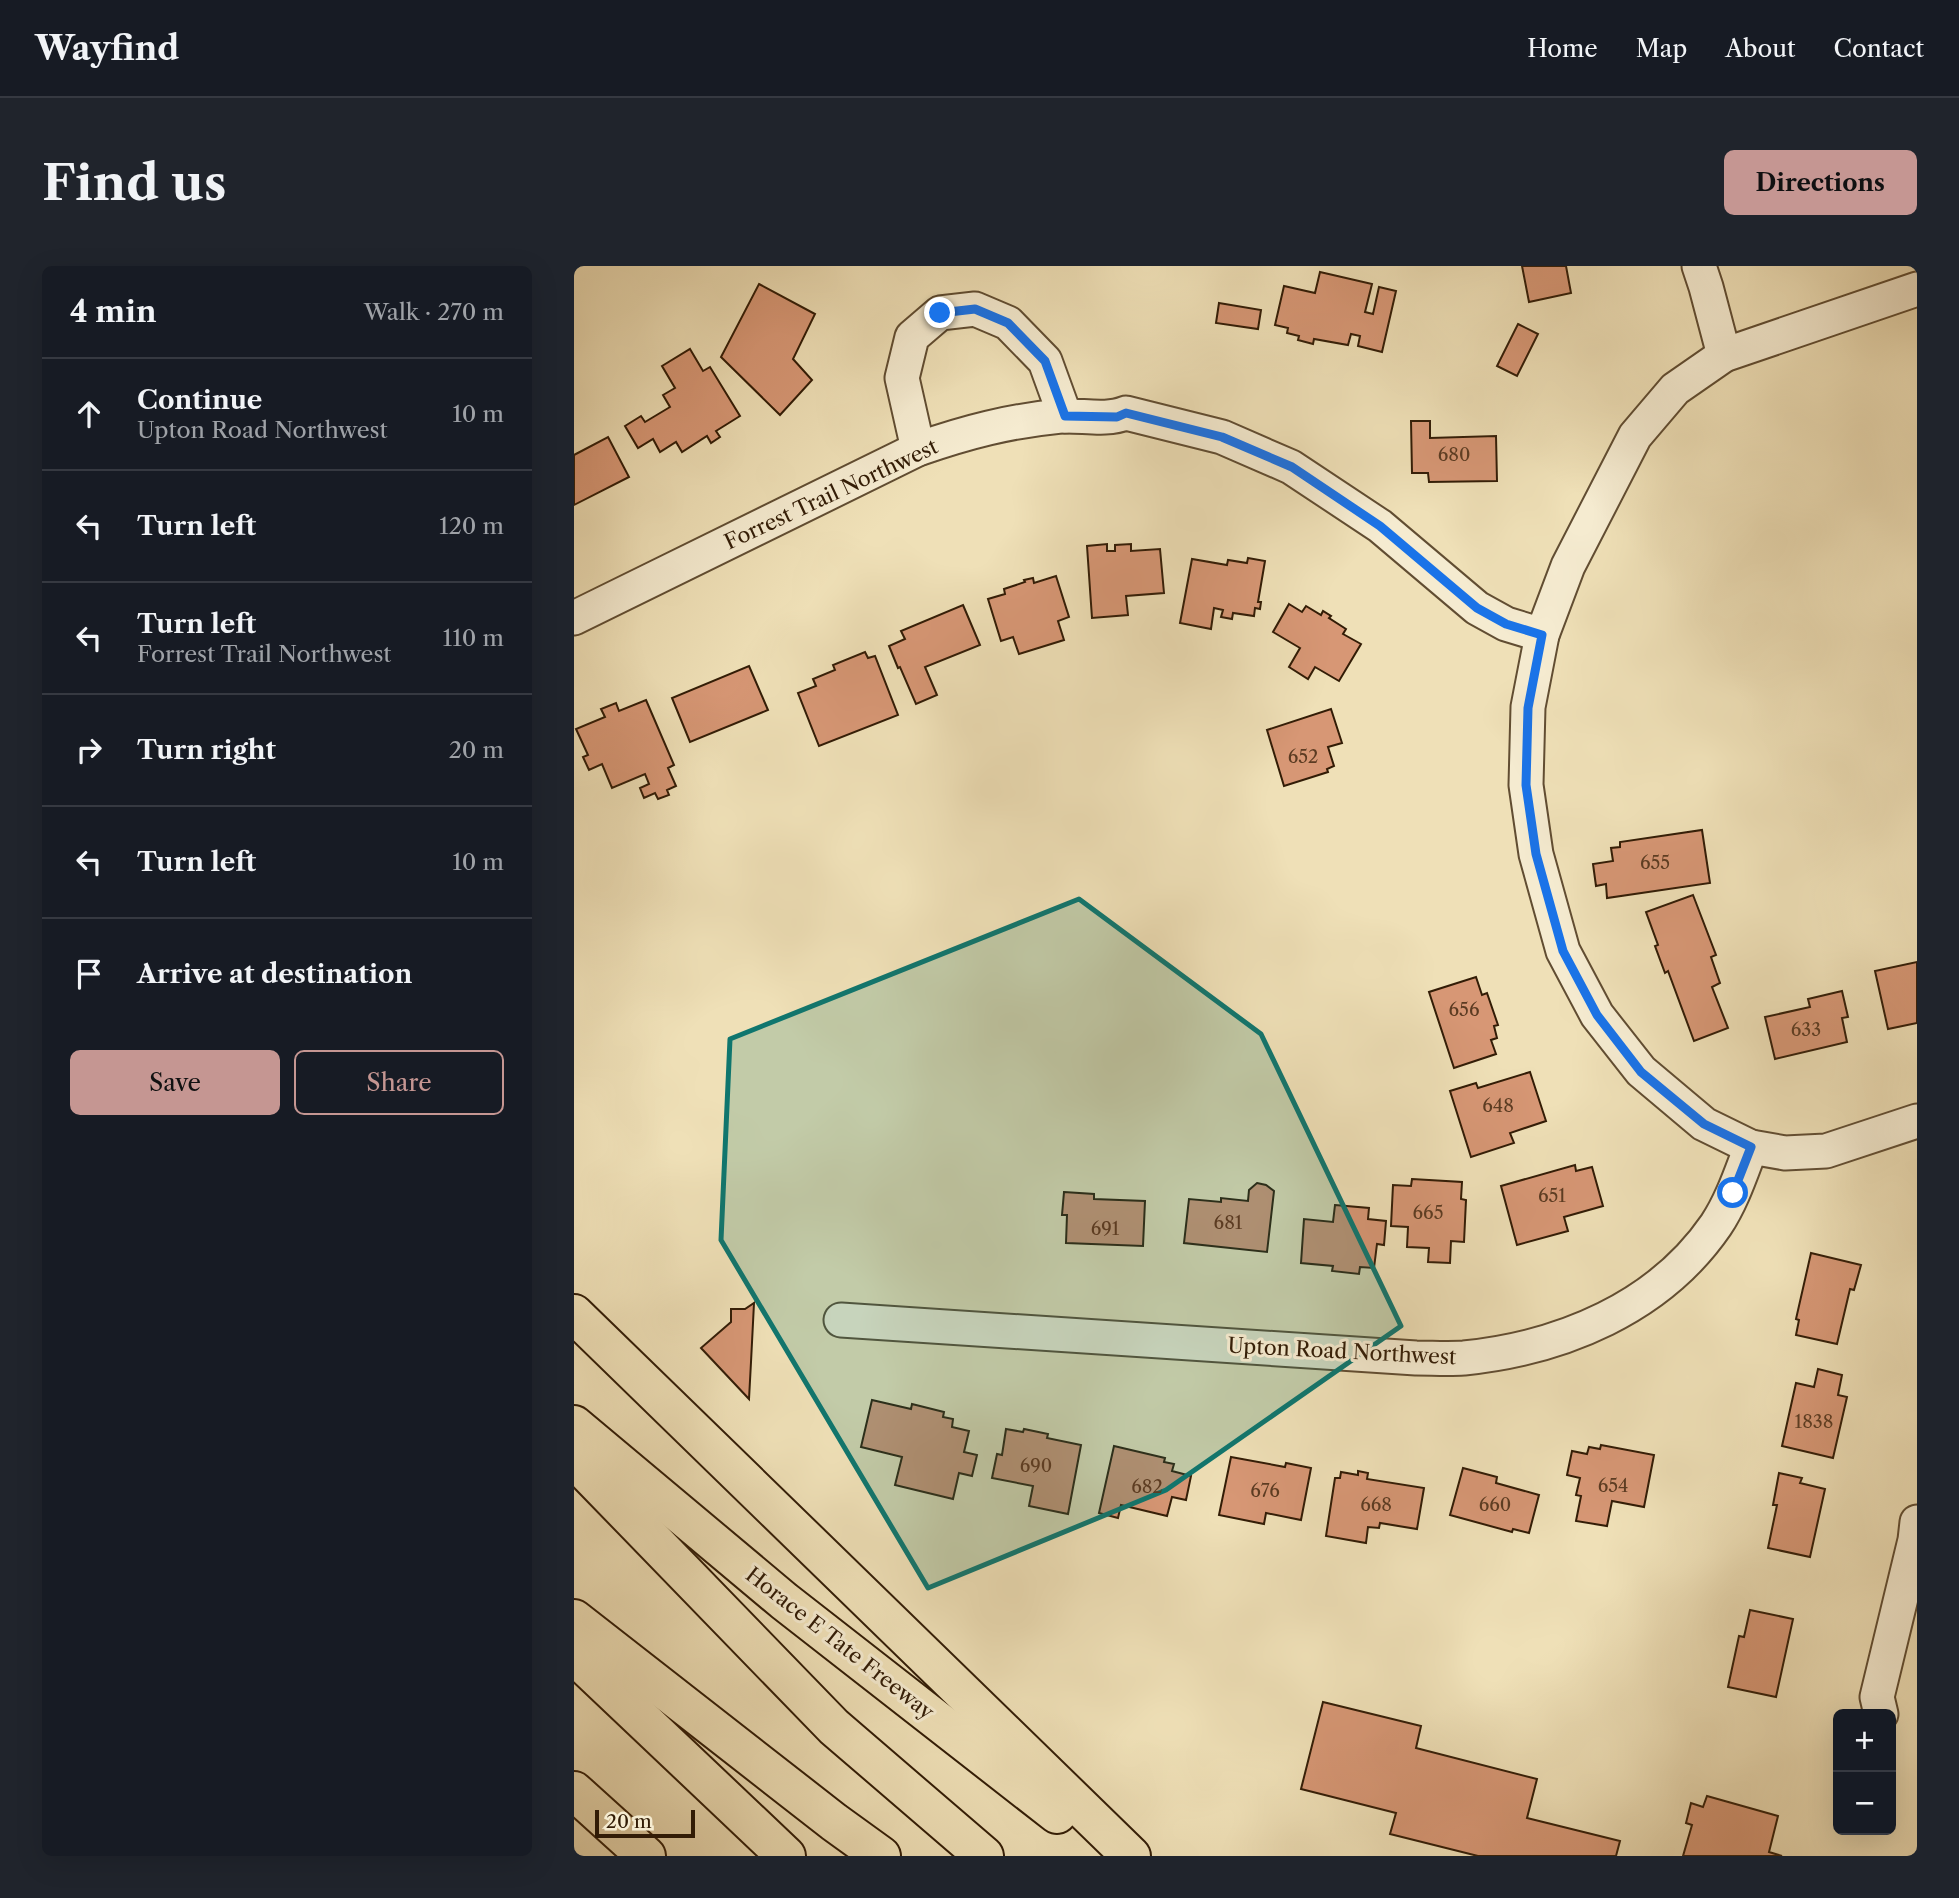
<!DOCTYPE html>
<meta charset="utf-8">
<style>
body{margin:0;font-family:"Libre Caslon Text",serif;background:#20242c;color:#f1f3f6}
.controls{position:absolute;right:21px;bottom:21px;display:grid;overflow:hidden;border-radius:10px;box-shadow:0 7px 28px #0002}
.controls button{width:63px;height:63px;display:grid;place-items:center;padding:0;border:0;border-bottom:2px solid #363941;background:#171b24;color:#f1f3f6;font:35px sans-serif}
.scale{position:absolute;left:21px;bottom:18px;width:100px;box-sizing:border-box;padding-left:7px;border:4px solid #321c06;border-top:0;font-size:19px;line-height:24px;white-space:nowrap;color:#321c06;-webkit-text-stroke:5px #f5ebd0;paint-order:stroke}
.stop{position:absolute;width:21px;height:21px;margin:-16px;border:5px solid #1a73e8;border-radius:50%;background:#fff}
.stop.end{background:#1a73e8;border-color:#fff;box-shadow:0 2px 7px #0008}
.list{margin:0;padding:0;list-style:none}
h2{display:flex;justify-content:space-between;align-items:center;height:91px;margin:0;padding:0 28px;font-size:30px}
h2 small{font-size:23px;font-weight:400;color:#9ea1a6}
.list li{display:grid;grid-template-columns:46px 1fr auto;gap:21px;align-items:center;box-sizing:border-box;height:112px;padding:0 28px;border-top:2px solid #363941}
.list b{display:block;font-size:26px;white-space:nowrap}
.list p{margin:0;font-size:23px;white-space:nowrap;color:#9ea1a6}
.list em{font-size:23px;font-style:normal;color:#9ea1a6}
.actions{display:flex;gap:14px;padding:21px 28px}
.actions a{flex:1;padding:16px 0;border:2px solid #c59692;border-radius:10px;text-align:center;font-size:24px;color:#c59692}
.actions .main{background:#c59692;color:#111}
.icon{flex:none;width:38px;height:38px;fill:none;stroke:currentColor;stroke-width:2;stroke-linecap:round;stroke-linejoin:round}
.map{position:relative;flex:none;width:1343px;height:1590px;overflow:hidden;border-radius:10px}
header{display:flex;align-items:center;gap:42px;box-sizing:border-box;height:98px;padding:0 35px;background:#171b24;border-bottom:2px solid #363941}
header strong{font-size:33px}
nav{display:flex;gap:38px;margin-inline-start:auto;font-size:24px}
.intro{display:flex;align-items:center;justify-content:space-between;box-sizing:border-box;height:168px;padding:0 42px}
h1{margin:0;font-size:49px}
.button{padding:18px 32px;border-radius:10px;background:#c59692;color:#111;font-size:24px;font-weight:700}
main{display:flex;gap:42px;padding:0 42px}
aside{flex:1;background:#171b24;border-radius:10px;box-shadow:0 7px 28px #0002}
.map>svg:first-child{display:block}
.building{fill:#d79775;stroke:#321c06;stroke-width:2}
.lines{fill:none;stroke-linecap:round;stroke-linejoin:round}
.minor-casing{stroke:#614d32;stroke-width:37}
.highway-casing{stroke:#321c06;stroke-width:42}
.minor{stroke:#f5ebd0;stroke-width:33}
.highway{stroke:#efe0b7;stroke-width:38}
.route{stroke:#1a73e8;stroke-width:9}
.marked{fill:#0f766e;fill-opacity:0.2;stroke:#0f766e;stroke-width:5;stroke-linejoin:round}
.labels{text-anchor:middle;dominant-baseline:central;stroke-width:6;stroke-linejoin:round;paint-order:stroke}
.number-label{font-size:18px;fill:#5b3b22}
.street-label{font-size:21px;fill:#321c06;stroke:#f5ebd0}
</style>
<header>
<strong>Wayfind</strong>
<nav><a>Home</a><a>Map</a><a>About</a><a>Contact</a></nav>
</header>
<div class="intro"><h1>Find us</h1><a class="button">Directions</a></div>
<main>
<aside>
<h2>4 min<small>Walk · 270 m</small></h2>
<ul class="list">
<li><svg class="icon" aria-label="ahead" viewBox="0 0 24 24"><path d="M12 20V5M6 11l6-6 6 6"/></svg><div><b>Continue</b><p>Upton Road Northwest</p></div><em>10 m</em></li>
<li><svg class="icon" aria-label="left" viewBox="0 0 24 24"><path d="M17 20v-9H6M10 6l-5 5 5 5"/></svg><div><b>Turn left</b></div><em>120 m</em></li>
<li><svg class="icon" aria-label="left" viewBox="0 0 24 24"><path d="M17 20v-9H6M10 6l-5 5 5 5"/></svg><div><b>Turn left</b><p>Forrest Trail Northwest</p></div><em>110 m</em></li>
<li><svg class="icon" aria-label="right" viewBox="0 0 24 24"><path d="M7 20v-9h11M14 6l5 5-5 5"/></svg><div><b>Turn right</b></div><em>20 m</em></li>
<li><svg class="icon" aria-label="left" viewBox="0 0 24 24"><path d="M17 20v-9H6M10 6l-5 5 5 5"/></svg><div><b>Turn left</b></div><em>10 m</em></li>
<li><svg class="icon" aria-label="arrive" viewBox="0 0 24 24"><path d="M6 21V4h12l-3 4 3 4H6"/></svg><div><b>Arrive at destination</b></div></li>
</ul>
<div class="actions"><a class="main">Save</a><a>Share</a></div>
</aside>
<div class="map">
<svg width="1343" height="1590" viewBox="0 0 1343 1590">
<rect width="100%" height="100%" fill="#efe0b7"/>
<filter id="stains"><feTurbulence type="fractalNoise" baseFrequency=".00286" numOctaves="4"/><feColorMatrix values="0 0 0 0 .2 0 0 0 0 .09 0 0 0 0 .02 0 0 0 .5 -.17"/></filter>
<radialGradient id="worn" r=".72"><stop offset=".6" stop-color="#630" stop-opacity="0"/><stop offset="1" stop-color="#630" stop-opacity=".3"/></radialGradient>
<g class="building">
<path d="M 948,0 L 992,0 L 997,27 L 955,36 Z"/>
<path d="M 746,6 L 798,18 L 791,46 L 799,48 L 805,21 L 822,25 L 808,86 L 784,80 L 786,70 L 777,68 L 774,79 L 740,73 L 739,78 L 724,74 L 725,70 L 713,67 L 714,62 L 701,59 L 710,20 L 741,27 Z"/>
<path d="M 185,18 L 241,48 L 219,93 L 238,114 L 206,149 L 147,91 Z"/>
<path d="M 645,37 L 687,44 L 684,63 L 642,57 Z"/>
<path d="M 944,58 L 964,68 L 943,110 L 923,100 Z"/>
<path d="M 116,83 L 129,105 L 136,101 L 166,150 L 142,165 L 146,171 L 137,177 L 133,170 L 108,186 L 102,176 L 86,186 L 79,173 L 64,182 L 51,160 L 67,150 L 71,156 L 96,141 L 89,129 L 101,122 L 88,100 Z"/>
<path d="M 837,155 L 856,155 L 856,172 L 922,170 L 923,215 L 855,216 L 854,207 L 838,207 Z"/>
<path d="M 34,171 L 55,211 L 0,239 L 0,189 Z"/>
<path d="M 533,278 L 533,285 L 541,285 L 541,279 L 557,278 L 557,285 L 586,283 L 590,327 L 552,330 L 554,349 L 518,352 L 513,280 Z"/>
<path d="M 674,292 L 691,295 L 684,336 L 687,336 L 686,343 L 681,342 L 680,350 L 659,347 L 658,353 L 647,351 L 649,344 L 640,342 L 637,363 L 606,357 L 618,293 L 653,299 L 654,294 L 673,297 Z"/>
<path d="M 482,310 L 495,351 L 484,355 L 490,374 L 445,388 L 439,371 L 427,375 L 414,333 L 431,328 L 430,323 L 451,316 L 450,314 L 459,312 L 460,317 Z"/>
<path d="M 715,338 L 728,346 L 732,340 L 747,349 L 749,345 L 757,350 L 755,352 L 772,363 L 769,368 L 787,378 L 765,415 L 741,401 L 734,413 L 715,401 L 726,382 L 699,366 Z"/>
<path d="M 389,339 L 406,379 L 351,401 L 363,429 L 342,438 L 326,401 L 324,402 L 315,380 L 331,373 L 327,365 Z"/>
<path d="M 291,386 L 294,392 L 301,390 L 324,449 L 245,480 L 224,427 L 242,420 L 239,413 L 261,404 L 259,399 Z"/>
<path d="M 175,400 L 194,444 L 116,476 L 98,432 Z"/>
<path d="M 72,434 L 100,499 L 94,502 L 102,520 L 93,524 L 95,529 L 84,533 L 81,527 L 70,532 L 66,522 L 75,518 L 71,508 L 38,522 L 28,498 L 15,504 L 9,491 L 14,489 L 2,463 L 31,451 L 27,443 L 42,437 L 45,445 Z"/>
<path d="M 757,443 L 768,477 L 754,481 L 760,500 L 753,503 L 754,506 L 710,520 L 693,464 Z"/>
<path d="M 1128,564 L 1136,617 L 1033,632 L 1032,618 L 1022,620 L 1019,598 L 1039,595 L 1037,582 L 1046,581 L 1046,576 Z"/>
<path d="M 1119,629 L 1142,689 L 1137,691 L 1146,717 L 1138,721 L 1154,762 L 1120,775 L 1094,705 L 1091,707 L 1081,680 L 1084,679 L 1072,646 Z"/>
<path d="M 1343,696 L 1343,757 L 1314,763 L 1301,705 Z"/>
<path d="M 902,711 L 908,729 L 913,727 L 924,759 L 920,760 L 923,772 L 917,774 L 922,788 L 880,802 L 855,726 Z"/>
<path d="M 1268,725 L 1274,751 L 1268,752 L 1273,776 L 1201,793 L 1191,751 L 1236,741 L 1234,733 Z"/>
<path d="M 956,806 L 972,855 L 936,867 L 940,877 L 897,891 L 876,825 L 902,817 L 904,822 Z"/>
<path d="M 1001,899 L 1002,905 L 1018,901 L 1029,940 L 990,951 L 994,965 L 943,979 L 927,920 Z"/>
<path d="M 838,913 L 888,916 L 887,933 L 892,934 L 890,976 L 877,975 L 876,997 L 854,996 L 855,982 L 833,981 L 834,961 L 817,960 L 819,919 L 837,920 Z"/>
<path d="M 683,917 L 692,919 L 700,925 L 693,986 L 610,977 L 615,933 L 647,936 L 647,932 L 674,935 L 675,924 Z"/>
<path d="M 490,926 L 520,928 L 520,933 L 571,935 L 569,980 L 492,977 L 493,949 L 488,949 Z"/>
<path d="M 761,939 L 795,942 L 794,953 L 812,955 L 810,979 L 803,978 L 800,1002 L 786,1001 L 785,1008 L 758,1005 L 759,1000 L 727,997 L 730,953 L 759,956 Z"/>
<path d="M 1237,987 L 1287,999 L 1280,1024 L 1276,1023 L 1263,1078 L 1222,1069 L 1225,1054 L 1222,1053 Z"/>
<path d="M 180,1037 L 177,1096 L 175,1133 L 127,1082 L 157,1056 L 157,1043 L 171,1043 Z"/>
<path d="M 1244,1103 L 1268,1109 L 1264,1129 L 1273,1131 L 1259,1192 L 1208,1180 L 1222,1117 L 1240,1121 Z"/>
<path d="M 298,1134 L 337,1143 L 338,1138 L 370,1146 L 369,1151 L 379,1153 L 378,1161 L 395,1165 L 390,1186 L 403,1189 L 398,1210 L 385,1207 L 379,1233 L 321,1219 L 328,1191 L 287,1181 Z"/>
<path d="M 432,1163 L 449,1166 L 450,1163 L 474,1168 L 473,1172 L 507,1179 L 494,1248 L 455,1240 L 459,1220 L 418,1212 L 423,1188 L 428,1189 Z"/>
<path d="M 1027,1179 L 1080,1189 L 1070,1241 L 1038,1235 L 1033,1260 L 1002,1255 L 1007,1230 L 1002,1229 L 1006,1212 L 993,1209 L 998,1185 L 1013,1188 L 1015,1181 L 1026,1183 Z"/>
<path d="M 540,1180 L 591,1192 L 590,1196 L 600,1198 L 598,1205 L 617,1210 L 612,1234 L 598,1231 L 593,1250 L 547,1239 L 544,1252 L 525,1247 Z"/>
<path d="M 657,1191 L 711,1201 L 712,1197 L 737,1202 L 727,1254 L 692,1247 L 690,1258 L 645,1249 Z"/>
<path d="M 889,1202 L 923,1211 L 922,1217 L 965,1229 L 955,1267 L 939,1263 L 938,1266 L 876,1249 Z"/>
<path d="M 784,1205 L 794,1207 L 793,1213 L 850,1222 L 843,1263 L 806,1257 L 805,1262 L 794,1261 L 792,1277 L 752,1270 L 761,1212 L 766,1212 L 767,1206 L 784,1209 Z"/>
<path d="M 1205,1207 L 1228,1212 L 1226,1217 L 1251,1223 L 1236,1291 L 1194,1282 L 1203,1239 L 1199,1239 Z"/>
<path d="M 1176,1344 L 1219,1353 L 1202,1431 L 1154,1421 L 1165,1370 L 1170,1371 Z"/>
<path d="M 749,1436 L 847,1460 L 842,1482 L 963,1513 L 953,1552 L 1046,1575 L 1042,1590 L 904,1590 L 816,1568 L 822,1547 L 727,1523 Z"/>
<path d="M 1133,1530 L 1204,1550 L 1195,1586 L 1208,1590 L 1109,1590 L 1118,1559 L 1112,1557 L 1117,1537 L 1129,1541 Z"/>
</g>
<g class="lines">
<defs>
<g id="minor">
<path d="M 1125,0 L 1132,21 L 1150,89"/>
<path d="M 1343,23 L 1150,89 L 1101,123 L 1061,170 L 994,300 L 968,369 L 954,441 L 952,519 L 962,588 L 989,685 L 1023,749 L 1067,805 L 1130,858 L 1177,881 L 1211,887 L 1252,885 L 1343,855"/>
<path d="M 344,183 L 328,112 L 338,71 L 366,47 L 401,43 L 434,57 L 471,95 L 491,150"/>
<path d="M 0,352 L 344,183 C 393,166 435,155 487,150 C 509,149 532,155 552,147 L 648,171 L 717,201 L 806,260 L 903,342 L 932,358 L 968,369"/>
<path d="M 267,1054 L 842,1092 C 858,1092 874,1093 890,1092 C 988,1082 1085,1042 1142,959 C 1158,935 1167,907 1177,881"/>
<path d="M 1307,1448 L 1303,1431 L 1341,1274 L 1343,1256"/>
</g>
<g id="highway">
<path d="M 0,1048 L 557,1590"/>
<path d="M 0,1159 L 210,1335 L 483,1548"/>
<path d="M 0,1193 L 260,1461 L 410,1590"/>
<path d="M 0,1353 L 260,1556 L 307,1590"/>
<path d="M 0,1389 L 212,1590"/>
<path d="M 0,1525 L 72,1590"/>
</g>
</defs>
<use href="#minor" class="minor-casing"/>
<use href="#highway" class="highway-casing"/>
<use href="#minor" class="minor"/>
<use href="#highway" class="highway"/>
</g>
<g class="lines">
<path class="route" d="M 366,47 L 401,43 L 434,57 L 471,95 L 491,150 L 543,151 L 552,147 L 648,171 L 718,201 L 806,260 L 903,342 L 932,358 L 968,369 L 954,442 L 952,519 L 962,588 L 989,685 L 1023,749 L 1067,806 L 1130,858 L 1177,881 L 1159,927"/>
</g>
<path class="marked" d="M 505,633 L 687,768 L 827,1060 L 592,1224 L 354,1322 L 147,974 L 156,773 Z"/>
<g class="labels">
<g class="number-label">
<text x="880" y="189">680</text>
<text x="729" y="491">652</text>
<text x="1081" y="597">655</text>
<text x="890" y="744">656</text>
<text x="1232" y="764">633</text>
<text x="924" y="840">648</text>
<text x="978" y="930">651</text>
<text x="854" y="947">665</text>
<text x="654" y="957">681</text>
<text x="531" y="963">691</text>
<text x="1240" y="1156">1838</text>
<text x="462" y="1200">690</text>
<text x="1039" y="1220">654</text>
<text x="573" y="1221">682</text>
<text x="691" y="1225">676</text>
<text x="802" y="1239">668</text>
<text x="921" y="1239">660</text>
</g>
<g class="street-label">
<text transform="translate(257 228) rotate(-25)">Forrest Trail Northwest</text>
<text transform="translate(768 1085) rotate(3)">Upton Road Northwest</text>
<text transform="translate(266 1377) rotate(38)">Horace E Tate Freeway</text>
</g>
</g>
<rect width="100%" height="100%" filter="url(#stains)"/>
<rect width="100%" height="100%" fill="url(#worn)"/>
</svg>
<div class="controls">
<button>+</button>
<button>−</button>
</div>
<div class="scale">20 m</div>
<div class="stop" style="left:1159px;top:927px"></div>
<div class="stop end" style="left:366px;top:47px"></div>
</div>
</main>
